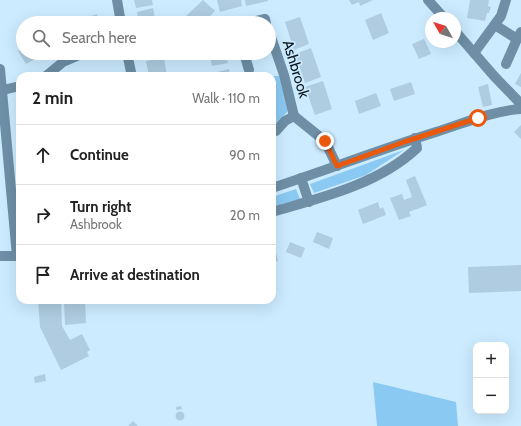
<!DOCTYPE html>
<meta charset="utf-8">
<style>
body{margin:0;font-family:Cabin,sans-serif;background:#f6f6f6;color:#222}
.controls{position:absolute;right:12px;bottom:12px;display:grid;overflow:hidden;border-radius:8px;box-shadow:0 4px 16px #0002}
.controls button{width:36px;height:36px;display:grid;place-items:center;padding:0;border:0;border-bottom:1px solid #e0e0e0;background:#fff;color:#222;font:20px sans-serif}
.compass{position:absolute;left:425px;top:12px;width:36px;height:36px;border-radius:50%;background:#fff;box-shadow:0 4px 16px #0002;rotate:309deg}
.stop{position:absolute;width:12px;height:12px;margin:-9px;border:3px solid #ea580c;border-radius:50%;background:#fff}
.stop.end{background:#ea580c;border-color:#fff;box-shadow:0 1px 4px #0008}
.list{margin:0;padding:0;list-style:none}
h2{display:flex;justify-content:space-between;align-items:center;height:52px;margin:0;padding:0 16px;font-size:17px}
h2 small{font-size:13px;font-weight:400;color:#767676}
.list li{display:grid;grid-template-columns:26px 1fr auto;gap:12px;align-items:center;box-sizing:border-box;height:60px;padding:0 16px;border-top:1px solid #e0e0e0}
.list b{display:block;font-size:15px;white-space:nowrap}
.list p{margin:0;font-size:13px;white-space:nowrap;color:#767676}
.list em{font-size:13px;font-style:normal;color:#767676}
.icon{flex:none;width:22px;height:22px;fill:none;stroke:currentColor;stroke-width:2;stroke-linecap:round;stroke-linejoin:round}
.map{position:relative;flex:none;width:521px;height:426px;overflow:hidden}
.search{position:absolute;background:#fff;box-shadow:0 4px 16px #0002;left:16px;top:16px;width:260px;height:44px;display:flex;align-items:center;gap:10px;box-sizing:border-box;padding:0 14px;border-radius:22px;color:#767676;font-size:15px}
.panel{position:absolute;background:#fff;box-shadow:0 4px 16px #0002;left:16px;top:72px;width:260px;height:232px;border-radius:12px}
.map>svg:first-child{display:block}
.green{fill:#8ac9f2}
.building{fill:#afcce0}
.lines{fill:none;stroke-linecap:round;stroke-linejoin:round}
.minor{stroke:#6e8fa6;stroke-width:10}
.route{stroke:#ea580c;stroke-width:5}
.labels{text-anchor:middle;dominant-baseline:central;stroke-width:3.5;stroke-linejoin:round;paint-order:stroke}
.street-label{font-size:15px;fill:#0c171e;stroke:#ccebff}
</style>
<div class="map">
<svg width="521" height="426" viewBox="0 0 521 426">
<rect width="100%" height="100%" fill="#ccebff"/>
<g class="green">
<path d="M 272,76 L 279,76 L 288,111 L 277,123 L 272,126 Z"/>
<path d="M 404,150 L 366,175 L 314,193 L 310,184 Z"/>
<path d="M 296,189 L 300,199 L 272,207 L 272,197 Z"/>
<path d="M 373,382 L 456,402 L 458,426 L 377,426 Z"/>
</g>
<g class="building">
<path d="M 134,0 L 152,0 L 153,5 L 136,8 Z"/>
<path d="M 203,0 L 215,11 L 203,23 L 184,23 L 182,20 Z"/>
<path d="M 217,0 L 241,0 L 242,6 L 220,12 Z"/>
<path d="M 245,0 L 268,0 L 268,1 L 246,6 Z"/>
<path d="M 349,0 L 373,0 L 360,6 L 359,2 L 352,5 Z"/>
<path d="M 470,0 L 489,0 L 488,6 L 491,7 L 489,13 L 487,13 L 485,21 L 467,18 Z"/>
<path d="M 153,8 L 156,23 L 139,23 L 137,12 Z"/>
<path d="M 381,13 L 389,33 L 373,40 L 365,20 Z"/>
<path d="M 97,14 L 100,23 L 76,23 L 76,21 Z"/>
<path d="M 300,17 L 309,44 L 294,50 L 285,22 Z"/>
<path d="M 424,39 L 431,54 L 419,59 L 412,44 Z"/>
<path d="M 23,48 L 23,53 L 46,53 L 26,64 L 18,51 Z"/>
<path d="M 311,48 L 321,77 L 305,83 L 295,54 Z"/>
<path d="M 145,53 L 163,53 L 163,55 L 146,58 Z"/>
<path d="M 209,53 L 226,53 L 228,63 L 212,66 Z"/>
<path d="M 164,58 L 167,76 L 149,76 L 146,61 Z"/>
<path d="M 229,69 L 230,76 L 214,76 L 213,73 Z"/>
<path d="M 521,73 L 521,87 L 515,84 Z"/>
<path d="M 323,81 L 332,109 L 315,115 L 305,87 Z"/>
<path d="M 411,82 L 415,94 L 394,101 L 390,89 Z"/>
<path d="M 488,84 L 492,105 L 483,107 L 478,87 Z"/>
<path d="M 376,93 L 381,106 L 359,114 L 355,101 Z"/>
<path d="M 521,125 L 521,139 L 514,132 Z"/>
<path d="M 415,176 L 427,205 L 409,212 L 411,216 L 399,220 L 390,198 L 402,194 L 404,200 L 412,197 L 406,180 Z"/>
<path d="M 378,202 L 380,209 L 383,207 L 386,215 L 363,224 L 358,210 Z"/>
<path d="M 317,232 L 333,238 L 329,249 L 313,242 Z"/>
<path d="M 272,242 L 274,242 L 278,261 L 272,263 Z"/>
<path d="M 290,242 L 305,248 L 301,258 L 286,252 Z"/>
<path d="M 521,265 L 521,291 L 469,293 L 468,267 Z"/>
<path d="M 38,300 L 61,300 L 62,326 L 70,340 L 82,334 L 90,350 L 87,352 L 89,356 L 61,370 L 40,327 Z"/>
<path d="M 64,300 L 85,300 L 86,323 L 65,325 Z"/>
<path d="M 45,374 L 46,381 L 35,383 L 34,377 Z"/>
<path d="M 181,406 L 182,409 L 176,410 L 176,407 Z"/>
<circle cx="180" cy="416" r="4.5"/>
<path d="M 133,421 L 138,426 L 128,426 Z"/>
</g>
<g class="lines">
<g class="minor">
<path d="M 117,0 L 121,23"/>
<path d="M 428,0 L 444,18"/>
<path d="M 246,23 L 265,19 L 266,23"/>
<path d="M 495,25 L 517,39 L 521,32"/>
<path d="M 269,31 L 284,75 L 294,116 L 325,141 L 337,166"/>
<path d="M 455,31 L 494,76 L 521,104"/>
<path d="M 127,53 L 131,72 L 130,76"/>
<path d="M 244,53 L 249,70"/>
<path d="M 474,53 L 501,16 L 506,0"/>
<path d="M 506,64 L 517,39"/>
<path d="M 0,69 L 17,256"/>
<path d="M 46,76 L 63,62 L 84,53"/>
<path d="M 3,90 L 20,86"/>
<path d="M 276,131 L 285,121 L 294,116"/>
<path d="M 301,178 L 309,202"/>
<path d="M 272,188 C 327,170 381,149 436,132 C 464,123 492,111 521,109"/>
<path d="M 272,212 C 321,198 379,184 417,148 L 415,138"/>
<path d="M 0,256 L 20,256"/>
</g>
</g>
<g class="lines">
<path class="route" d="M 325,141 L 337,166 L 404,142 L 478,118"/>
</g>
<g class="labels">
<g class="street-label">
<text transform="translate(296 69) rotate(73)">Ashbrook</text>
</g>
</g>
</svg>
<div class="controls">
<button>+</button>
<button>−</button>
</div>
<svg class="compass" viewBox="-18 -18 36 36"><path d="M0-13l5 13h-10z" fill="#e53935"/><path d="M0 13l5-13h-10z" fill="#767676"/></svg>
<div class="stop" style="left:478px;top:118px"></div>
<div class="stop end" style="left:325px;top:141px"></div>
<div class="search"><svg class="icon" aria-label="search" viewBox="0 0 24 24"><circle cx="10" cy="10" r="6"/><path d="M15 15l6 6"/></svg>Search here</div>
<section class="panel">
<h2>2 min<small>Walk · 110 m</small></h2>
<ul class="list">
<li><svg class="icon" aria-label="ahead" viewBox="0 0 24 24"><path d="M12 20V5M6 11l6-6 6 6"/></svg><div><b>Continue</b></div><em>90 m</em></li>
<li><svg class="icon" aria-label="right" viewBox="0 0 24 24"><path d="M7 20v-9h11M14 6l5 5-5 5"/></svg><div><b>Turn right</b><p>Ashbrook</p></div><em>20 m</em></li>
<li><svg class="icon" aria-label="arrive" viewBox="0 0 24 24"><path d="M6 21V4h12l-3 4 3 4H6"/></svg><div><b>Arrive at destination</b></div></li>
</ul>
</section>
</div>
